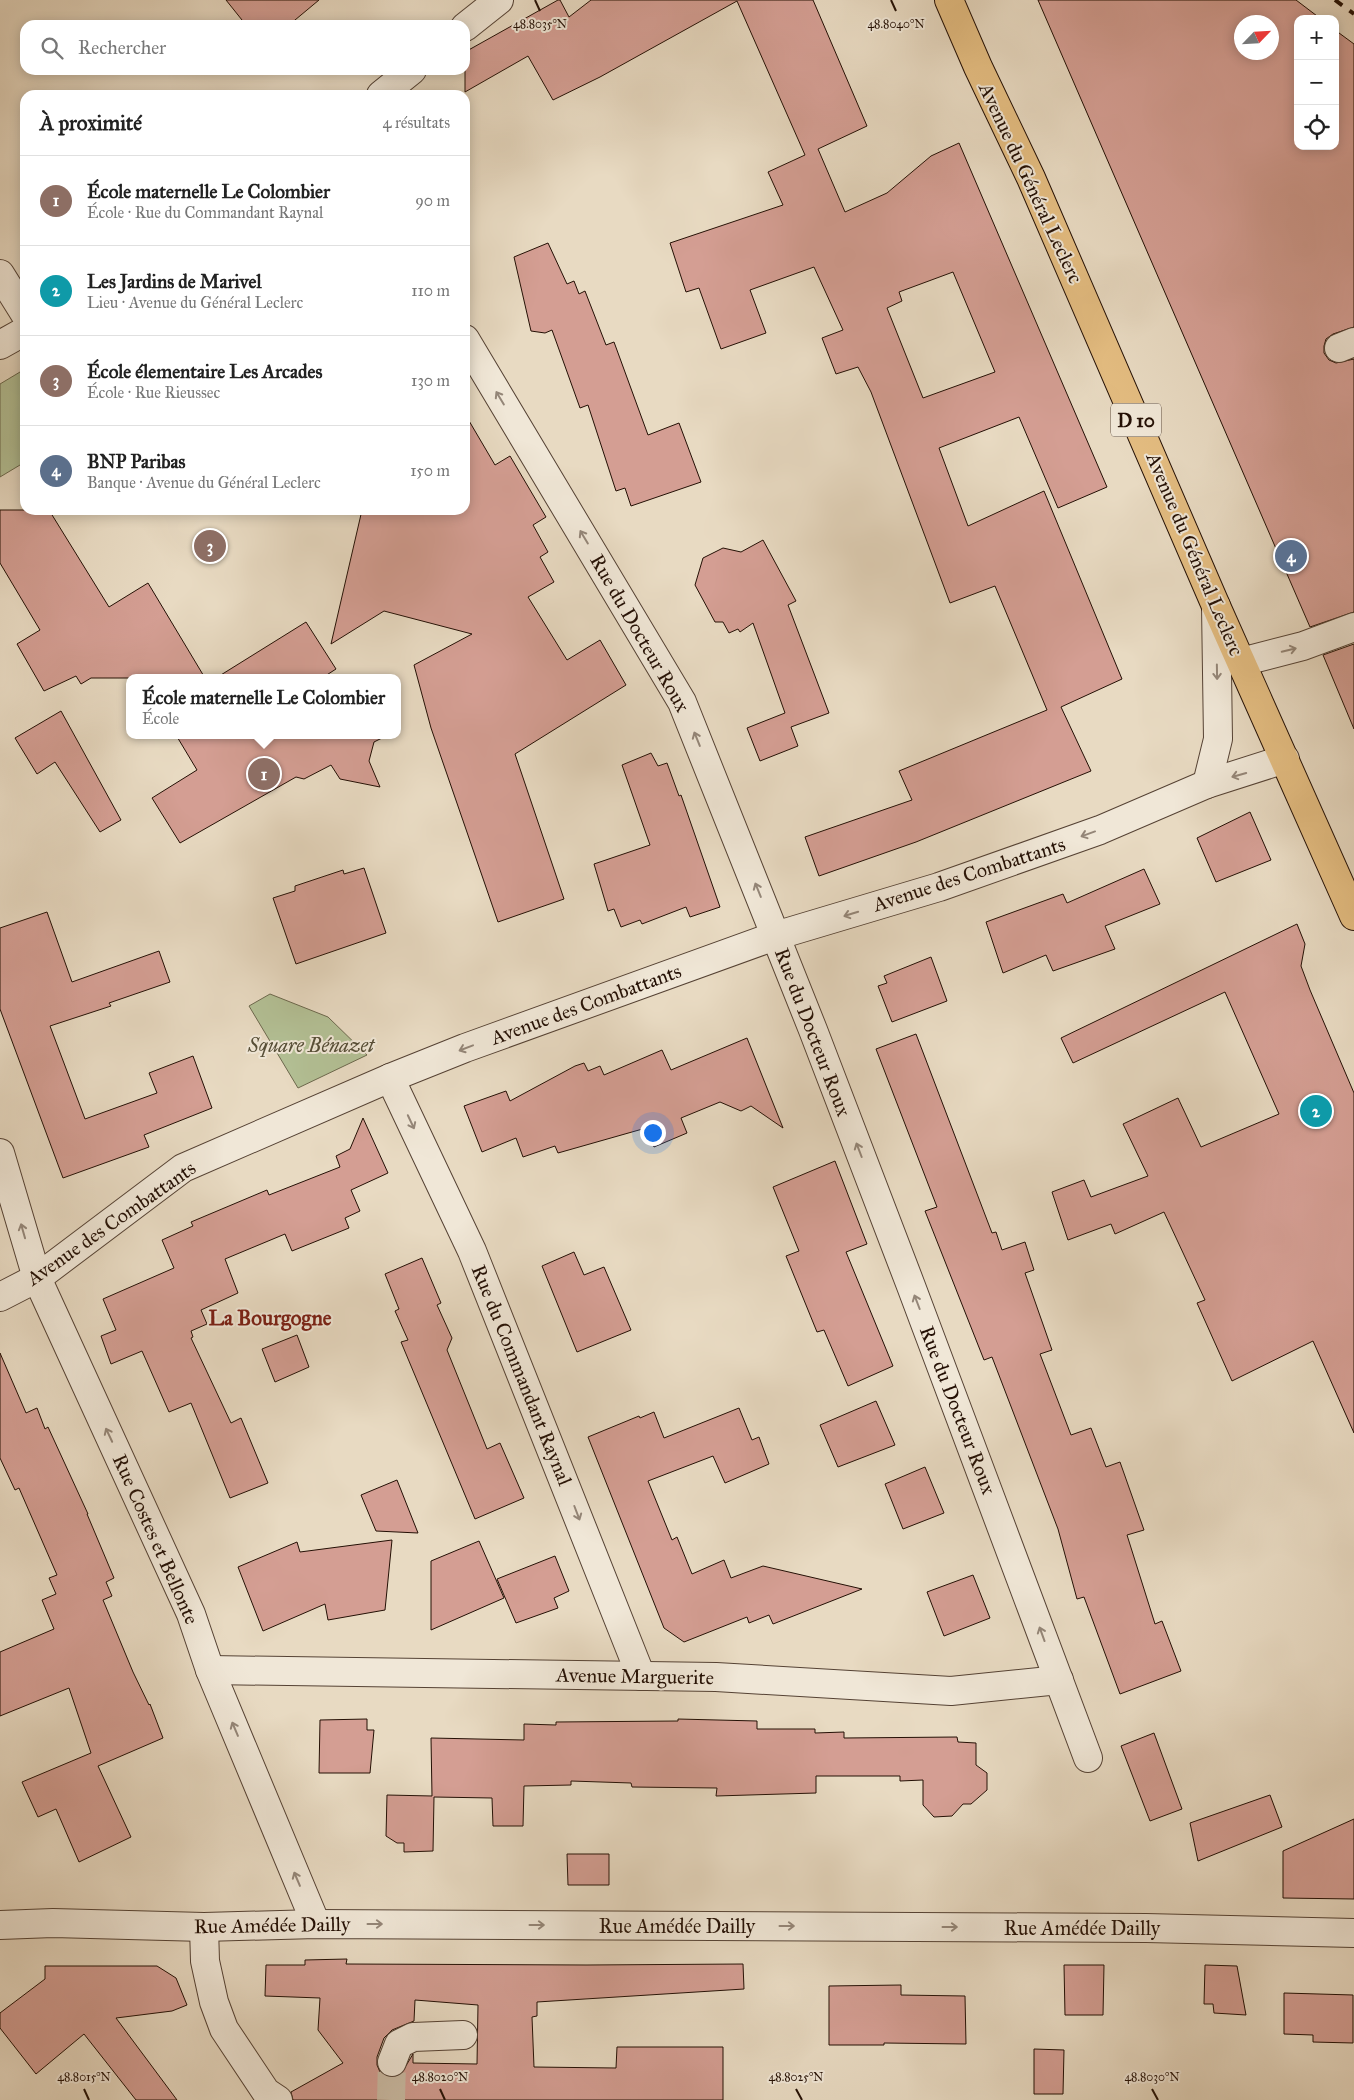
<!DOCTYPE html>
<html lang="fr">
<meta charset="utf-8">
<style>
body{margin:0;font-family:"IM FELL Great Primer",serif;background:#f6f6f6;color:#222}
.controls{position:absolute;right:15px;top:15px;display:grid;overflow:hidden;border-radius:10px;box-shadow:0 2px 12px #0003}
.controls button{width:45px;height:45px;display:grid;place-items:center;padding:0;border:0;border-bottom:1px solid #e0e0e0;background:#fff;color:#222;font:25px sans-serif}
.compass{position:absolute;left:1234px;top:15px;width:45px;height:45px;border-radius:50%;background:#fff;box-shadow:0 2px 12px #0003;rotate:65deg}
.you{position:absolute;left:652px;top:1132px;width:18px;height:18px;margin:-12px;border:4px solid #fff;border-radius:50%;background:#1a73e8;box-shadow:0 0 0 8px #1a73e833}
.badge{display:grid;place-items:center;width:32px;height:32px;border-radius:50%;background:#1a73e8;color:#fff;font-size:16px;font-weight:700}
.pin{position:absolute;translate:-50% -50%;border:2px solid #fff;box-shadow:0 1px 5px #0006}
.popup{position:absolute;left:126px;top:674px;width:275px;height:65px;box-sizing:border-box;display:grid;place-content:center;border-radius:10px;background:#fff;filter:drop-shadow(0 1px 4px #0005);font-size:16px;white-space:nowrap;color:#767676}
.popup b{font-size:19px;color:#222}
.popup::after{content:'';position:absolute;left:50%;top:100%;margin-left:-10px;border:10px solid transparent;border-top-color:#fff}
.list{margin:0;padding:0;list-style:none}
h2{display:flex;justify-content:space-between;align-items:center;height:65px;margin:0;padding:0 20px;font-size:21px}
h2 small{font-size:16px;font-weight:400;color:#767676}
.list li{display:grid;grid-template-columns:32px 1fr auto;gap:15px;align-items:center;box-sizing:border-box;height:90px;padding:0 20px;border-top:1px solid #e0e0e0}
.list b{display:block;font-size:19px;white-space:nowrap}
.list p{margin:0;font-size:16px;white-space:nowrap;color:#767676}
.list em{font-size:16px;font-style:normal;color:#767676}
.icon{flex:none;width:28px;height:28px;fill:none;stroke:currentColor;stroke-width:2;stroke-linecap:round;stroke-linejoin:round}
.map{position:relative;flex:none;width:1354px;height:2100px;overflow:hidden}
.search{position:absolute;background:#fff;box-shadow:0 2px 12px #0003;left:20px;top:20px;width:450px;height:55px;display:flex;align-items:center;gap:12px;box-sizing:border-box;padding:0 18px;border-radius:15px;color:#767676;font-size:19px}
.panel{position:absolute;background:#fff;box-shadow:0 2px 12px #0003;left:20px;top:90px;width:450px;height:425px;border-radius:15px}
.map>svg:first-child{display:block}
.green{fill:#b3c095;stroke:#6c684d}
.building{fill:#d49e93;stroke:#241005;fill-rule:evenodd}
.lines{fill:none;stroke-linecap:round;stroke-linejoin:round}
.minor-tunnel{stroke:#cbbca6;stroke-width:28;stroke-dasharray:28 14;stroke-linecap:butt}
.minor-casing{stroke:#554234;stroke-width:30}
.major-casing{stroke:#241005;stroke-width:30}
.minor{stroke:#f0e7d7;stroke-width:28}
.major{stroke:#e4bd81;stroke-width:28}
.rail{stroke:#241005;stroke-width:4;stroke-dasharray:9 9;stroke-linecap:butt}
.oneway{stroke:#948678}
.ticks{fill:none;stroke:#241005;stroke-width:2}
.labels{text-anchor:middle;dominant-baseline:central;stroke-width:4;stroke-linejoin:round;paint-order:stroke}
.shield{fill:#f0e7d7;stroke:#615044;stroke-width:1}
.shield-label{font-size:19px;font-weight:bold;fill:#241005}
.street-label{font-size:20px;fill:#241005;stroke:#f0e7d7}
.park-label{font-size:20px;font-style:italic;fill:#564e37;stroke:#f0e7d7}
.neighbourhood-label{font-size:21px;font-weight:bold;fill:#7a1f14;stroke:#f0e7d7}
.ticks-label{font-size:12px;text-anchor:middle;fill:#241005;stroke:#f0e7d7;stroke-width:4;stroke-linejoin:round;paint-order:stroke}
</style>
<div class="map">
<svg width="1354" height="2100" viewBox="0 0 1354 2100">
<rect width="100%" height="100%" fill="#e8dac2"/>
<filter id="stains"><feTurbulence type="fractalNoise" baseFrequency=".004" numOctaves="4"/><feColorMatrix values="0 0 0 0 .2 0 0 0 0 .09 0 0 0 0 .02 0 0 0 .5 -.17"/></filter>
<radialGradient id="worn" r=".72"><stop offset=".6" stop-color="#630" stop-opacity="0"/><stop offset="1" stop-color="#630" stop-opacity=".3"/></radialGradient>
<g class="green">
<path d="M 25,369 L 25,462 L 0,477 L 0,384 Z"/>
<path d="M 270,994 L 328,1017 L 367,1055 L 298,1088 L 249,1006 Z"/>
</g>
<g class="building">
<path d="M 226,0 L 319,0 L 289,25 L 246,25 Z"/>
<path d="M 558,0 L 560,0 L 569,17 L 591,0 L 813,0 L 867,126 L 818,149 L 845,212 L 887,193 L 931,156 L 959,143 L 1107,487 L 1058,508 L 1019,417 L 939,448 L 968,526 L 1044,491 L 1122,679 L 1061,707 L 1091,771 L 916,842 L 819,876 L 805,837 L 912,800 L 899,771 L 1047,710 L 995,586 L 950,603 L 871,392 L 858,367 L 836,374 L 822,338 L 843,330 L 814,267 L 750,290 L 766,333 L 721,349 L 699,288 L 686,292 L 670,243 L 783,205 L 768,172 L 805,155 L 737,1 L 600,77 L 553,100 L 528,56 L 465,92 L 465,52 ZM 953,272 L 995,372 L 923,398 L 887,308 L 902,301 L 899,292 Z"/>
<path d="M 1038,0 L 1296,0 L 1321,19 L 1298,19 L 1298,146 L 1335,146 L 1335,30 L 1354,44 L 1354,327 L 1333,334 L 1326,339 L 1324,346 L 1324,353 L 1329,360 L 1336,363 L 1354,359 L 1354,612 L 1310,627 ZM 1242,22 L 1272,22 L 1272,52 L 1242,52 Z"/>
<path d="M 548,243 L 567,284 L 574,281 L 579,294 L 585,291 L 606,345 L 614,342 L 648,435 L 679,423 L 701,482 L 631,506 L 625,488 L 616,491 L 588,405 L 580,408 L 552,330 L 545,333 L 531,331 L 514,257 Z"/>
<path d="M 465,414 L 495,465 L 510,456 L 546,517 L 533,525 L 548,552 L 540,557 L 554,582 L 528,597 L 567,660 L 600,640 L 626,685 L 515,754 L 564,899 L 498,922 L 431,728 L 414,665 L 472,634 L 384,611 L 331,644 L 362,510 L 465,510 Z"/>
<path d="M 0,510 L 49,510 L 109,607 L 148,583 L 205,678 L 91,678 L 81,684 L 76,676 L 44,691 L 17,644 L 40,630 L 0,563 Z"/>
<path d="M 763,540 L 796,601 L 788,605 L 829,713 L 791,727 L 798,746 L 760,761 L 747,728 L 785,713 L 753,623 L 740,632 L 738,629 L 729,633 L 723,622 L 715,622 L 695,585 L 703,558 L 723,548 L 741,552 Z"/>
<path d="M 306,622 L 336,669 L 322,678 L 216,678 Z"/>
<path d="M 1354,644 L 1354,729 L 1323,655 Z"/>
<path d="M 61,711 L 121,820 L 100,832 L 55,762 L 37,774 L 15,738 Z"/>
<path d="M 176,735 L 388,735 L 374,742 L 369,761 L 380,787 L 340,779 L 331,765 L 304,779 L 296,777 L 180,843 L 152,798 L 197,770 Z"/>
<path d="M 651,753 L 658,766 L 667,763 L 679,796 L 681,795 L 720,907 L 690,917 L 686,907 L 642,924 L 640,920 L 621,927 L 614,909 L 608,911 L 594,864 L 650,845 L 622,765 Z"/>
<path d="M 1250,812 L 1271,860 L 1216,882 L 1197,838 Z"/>
<path d="M 364,868 L 386,933 L 296,964 L 273,898 L 295,891 L 295,886 L 343,870 L 344,874 Z"/>
<path d="M 1144,869 L 1160,904 L 1105,926 L 1115,949 L 1053,971 L 1046,955 L 1003,973 L 986,922 L 1063,894 L 1067,903 Z"/>
<path d="M 47,912 L 72,982 L 159,951 L 170,982 L 109,1003 L 111,1006 L 50,1026 L 85,1119 L 157,1093 L 149,1073 L 193,1056 L 212,1108 L 144,1135 L 149,1147 L 63,1178 L 0,1009 L 0,928 Z"/>
<path d="M 1297,924 L 1305,944 L 1301,966 L 1310,990 L 1354,1093 L 1354,1433 L 1313,1341 L 1232,1381 L 1197,1303 L 1205,1300 L 1164,1212 L 1115,1234 L 1111,1224 L 1068,1240 L 1052,1192 L 1084,1180 L 1091,1197 L 1148,1176 L 1123,1124 L 1178,1098 L 1201,1147 L 1279,1114 L 1225,992 L 1073,1063 L 1061,1038 Z"/>
<path d="M 931,957 L 947,1001 L 892,1022 L 878,986 L 887,983 L 884,976 Z"/>
<path d="M 916,1034 L 992,1233 L 996,1232 L 1002,1250 L 1025,1242 L 1034,1270 L 1025,1273 L 1052,1350 L 1040,1354 L 1071,1435 L 1091,1428 L 1106,1467 L 1120,1462 L 1144,1530 L 1127,1535 L 1155,1624 L 1162,1621 L 1181,1671 L 1120,1694 L 1084,1597 L 1077,1599 L 1058,1529 L 992,1357 L 984,1360 L 925,1211 L 937,1207 L 876,1049 Z"/>
<path d="M 747,1038 L 783,1128 L 751,1106 L 741,1111 L 720,1102 L 681,1118 L 687,1133 L 654,1147 L 646,1128 L 558,1153 L 555,1146 L 523,1157 L 516,1138 L 482,1152 L 464,1106 L 506,1091 L 510,1101 L 575,1066 L 584,1063 L 588,1071 L 600,1066 L 604,1075 L 662,1050 L 671,1070 Z"/>
<path d="M 363,1118 L 388,1173 L 351,1190 L 360,1211 L 345,1218 L 349,1228 L 292,1251 L 285,1234 L 225,1259 L 238,1293 L 201,1310 L 207,1324 L 191,1331 L 193,1337 L 191,1338 L 231,1423 L 241,1418 L 268,1483 L 230,1498 L 191,1403 L 169,1412 L 142,1351 L 111,1364 L 101,1336 L 116,1330 L 103,1299 L 174,1268 L 162,1240 L 193,1226 L 191,1222 L 267,1190 L 269,1195 L 340,1167 L 336,1156 L 350,1149 Z"/>
<path d="M 835,1161 L 867,1244 L 846,1252 L 893,1366 L 848,1386 L 824,1330 L 817,1332 L 786,1256 L 799,1251 L 773,1187 Z"/>
<path d="M 574,1252 L 584,1275 L 604,1267 L 631,1330 L 577,1352 L 542,1266 Z"/>
<path d="M 422,1258 L 441,1303 L 437,1305 L 452,1338 L 447,1350 L 487,1449 L 500,1443 L 524,1498 L 475,1519 L 401,1342 L 408,1340 L 395,1311 L 399,1309 L 385,1274 Z"/>
<path d="M 297,1335 L 309,1367 L 275,1382 L 262,1349 Z"/>
<path d="M 0,1353 L 26,1413 L 37,1408 L 45,1429 L 48,1427 L 88,1514 L 87,1514 L 114,1578 L 106,1582 L 112,1596 L 103,1600 L 133,1672 L 149,1705 L 150,1704 L 163,1738 L 98,1766 L 131,1837 L 79,1862 L 56,1809 L 38,1817 L 22,1782 L 91,1753 L 69,1688 L 0,1716 L 0,1652 L 54,1629 L 42,1600 L 56,1594 L 49,1578 L 57,1575 L 19,1488 L 15,1490 L 0,1458 Z"/>
<path d="M 876,1401 L 895,1445 L 838,1467 L 820,1425 Z"/>
<path d="M 739,1408 L 752,1440 L 759,1437 L 769,1464 L 725,1483 L 713,1456 L 648,1481 L 672,1540 L 677,1537 L 692,1574 L 724,1560 L 731,1578 L 763,1566 L 862,1589 L 773,1624 L 769,1615 L 749,1623 L 747,1617 L 684,1642 L 664,1628 L 588,1437 L 639,1416 L 640,1418 L 654,1412 L 664,1438 Z"/>
<path d="M 925,1467 L 944,1513 L 903,1529 L 885,1484 Z"/>
<path d="M 397,1480 L 418,1533 L 376,1531 L 361,1495 Z"/>
<path d="M 392,1540 L 385,1610 L 328,1620 L 325,1604 L 263,1631 L 238,1567 L 297,1542 L 300,1552 Z"/>
<path d="M 479,1541 L 504,1598 L 431,1630 L 431,1561 Z"/>
<path d="M 555,1556 L 569,1591 L 554,1598 L 558,1608 L 516,1623 L 497,1579 Z"/>
<path d="M 973,1575 L 990,1618 L 944,1636 L 927,1592 Z"/>
<path d="M 367,1719 L 367,1730 L 374,1730 L 370,1773 L 319,1773 L 320,1720 Z"/>
<path d="M 678,1719 L 757,1721 L 757,1729 L 815,1729 L 815,1733 L 844,1732 L 844,1738 L 957,1737 L 958,1742 L 976,1743 L 976,1765 L 987,1773 L 987,1790 L 971,1804 L 963,1804 L 952,1816 L 934,1817 L 923,1805 L 923,1780 L 900,1781 L 900,1776 L 816,1776 L 816,1793 L 716,1796 L 717,1788 L 632,1787 L 631,1783 L 571,1781 L 571,1785 L 524,1786 L 523,1826 L 493,1826 L 492,1798 L 434,1797 L 433,1851 L 404,1852 L 404,1843 L 397,1843 L 386,1836 L 387,1795 L 432,1796 L 431,1738 L 524,1740 L 524,1724 L 556,1725 L 556,1722 L 678,1721 Z"/>
<path d="M 1154,1733 L 1182,1809 L 1150,1821 L 1121,1746 Z"/>
<path d="M 1270,1795 L 1282,1827 L 1198,1861 L 1190,1823 Z"/>
<path d="M 1354,1819 L 1354,1899 L 1283,1898 L 1283,1851 Z"/>
<path d="M 567,1854 L 609,1854 L 609,1885 L 568,1885 Z"/>
<path d="M 347,1959 L 346,1964 L 587,1965 L 743,1964 L 744,1989 L 537,2002 L 537,2016 L 532,2017 L 534,2067 L 616,2068 L 617,2047 L 723,2047 L 723,2100 L 293,2100 L 291,2092 L 343,2063 L 318,2030 L 320,1998 L 265,1996 L 266,1965 L 305,1965 L 305,1960 ZM 415,2000 L 478,2005 L 477,2064 L 413,2063 L 413,2054 L 401,2074 L 394,2077 L 387,2077 L 380,2072 L 377,2065 L 377,2057 L 384,2038 L 392,2030 L 414,2021 Z"/>
<path d="M 1064,1965 L 1104,1965 L 1103,2015 L 1065,2015 Z"/>
<path d="M 1205,1965 L 1237,1966 L 1246,2015 L 1214,2013 L 1213,2004 L 1204,2004 Z"/>
<path d="M 45,1966 L 157,1966 L 176,1978 L 187,2005 L 172,2011 L 116,2018 L 177,2100 L 136,2100 L 84,2034 L 36,2074 L 0,2028 L 0,2013 L 45,1979 Z"/>
<path d="M 901,1985 L 901,1995 L 965,1996 L 966,2044 L 884,2043 L 884,2045 L 829,2045 L 829,1986 Z"/>
<path d="M 1284,1993 L 1353,1995 L 1353,2043 L 1313,2042 L 1313,2035 L 1284,2034 Z"/>
<path d="M 1034,2049 L 1064,2050 L 1063,2094 L 1034,2094 Z"/>
</g>
<g class="lines">
<path class="minor-tunnel" d="M 391,2100 L 392,2062"/>
<defs>
<g id="minor">
<path d="M 465,27 L 499,0"/>
<path d="M 381,95 L 412,70"/>
<path d="M 0,274 L 25,314"/>
<path d="M 465,339 L 682,702 L 813,1030 L 911,1286 L 1088,1758"/>
<path d="M 0,345 L 25,331"/>
<path d="M 1339,348 L 1354,342"/>
<path d="M 1241,662 L 1303,646 L 1354,627"/>
<path d="M 1207,784 L 1218,739 L 1216,606"/>
<path d="M 390,1078 L 472,1251 L 641,1676"/>
<path d="M 0,1153 L 37,1278 L 191,1614 L 210,1670 L 316,1924"/>
<path d="M 0,1297 L 37,1278 L 183,1168 L 390,1078 L 465,1048 L 775,936 L 939,887 L 1100,830 L 1207,784 L 1285,759"/>
<path d="M 210,1670 L 716,1677 L 951,1691 L 1059,1680"/>
<path d="M 0,1925 L 53,1923 L 204,1927 L 316,1924 L 1146,1928 L 1354,1933"/>
<path d="M 204,1927 L 205,1961 L 214,2002 L 224,2029 L 266,2092 L 278,2100"/>
<path d="M 392,2062 L 399,2044 L 413,2037 L 463,2035"/>
</g>
<path id="major" d="M 949,0 L 978,67 L 1031,178 L 1216,606 L 1354,916"/>
</defs>
<use href="#minor" class="minor-casing"/>
<use href="#major" class="major-casing"/>
<use href="#minor" class="minor"/>
<use href="#major" class="major"/>
<path class="rail" d="M 1335,0 L 1354,14"/>
</g>
<defs><path id="oneway-shaft" d="M-6 0H5M1.5-3L5.5 0L1.5 3" fill="none" stroke-width="1.6" stroke-linecap="round" stroke-linejoin="round" transform="scale(1.25)"/></defs>
<g class="oneway">
<use href="#oneway-shaft" transform="translate(500 398) rotate(-121)"/>
<use href="#oneway-shaft" transform="translate(584 537) rotate(-121)"/>
<use href="#oneway-shaft" transform="translate(1289 650) rotate(-14)"/>
<use href="#oneway-shaft" transform="translate(1217 672) rotate(89)"/>
<use href="#oneway-shaft" transform="translate(697 739) rotate(-112)"/>
<use href="#oneway-shaft" transform="translate(1239 775) rotate(164)"/>
<use href="#oneway-shaft" transform="translate(1088 834) rotate(160)"/>
<use href="#oneway-shaft" transform="translate(758 890) rotate(-112)"/>
<use href="#oneway-shaft" transform="translate(851 914) rotate(163)"/>
<use href="#oneway-shaft" transform="translate(466 1048) rotate(159)"/>
<use href="#oneway-shaft" transform="translate(411 1122) rotate(65)"/>
<use href="#oneway-shaft" transform="translate(859 1150) rotate(-111)"/>
<use href="#oneway-shaft" transform="translate(23 1231) rotate(-106)"/>
<use href="#oneway-shaft" transform="translate(917 1302) rotate(-111)"/>
<use href="#oneway-shaft" transform="translate(109 1435) rotate(-115)"/>
<use href="#oneway-shaft" transform="translate(577 1513) rotate(69)"/>
<use href="#oneway-shaft" transform="translate(1042 1634) rotate(-110)"/>
<use href="#oneway-shaft" transform="translate(235 1729) rotate(-113)"/>
<use href="#oneway-shaft" transform="translate(297 1879) rotate(-113)"/>
<use href="#oneway-shaft" transform="translate(375 1924)"/>
<use href="#oneway-shaft" transform="translate(537 1925)"/>
<use href="#oneway-shaft" transform="translate(787 1926)"/>
<use href="#oneway-shaft" transform="translate(950 1927)"/>
</g>
<path class="ticks" d="M 535,0 L 540,11M 891,0 L 896,11M 84,2089 L 89,2100M 440,2089 L 445,2100M 796,2089 L 802,2100M 1152,2089 L 1158,2100"/>
<g class="labels">
<rect class="shield" x="1111" y="403.5" width="50" height="33" rx="4"/>
<g class="shield-label">
<text x="1136" y="420">D 10</text>
</g>
<g class="street-label">
<text transform="translate(1031 183) rotate(65)">Avenue du Général Leclerc</text>
<text transform="translate(1195 554) rotate(67)">Avenue du Général Leclerc</text>
<text transform="translate(640 633) rotate(60)">Rue du Docteur Roux</text>
<text transform="translate(969 874) rotate(-18)">Avenue des Combattants</text>
<text transform="translate(586 1004) rotate(-20)">Avenue des Combattants</text>
<text transform="translate(813 1032) rotate(69)">Rue du Docteur Roux</text>
<text transform="translate(111 1223) rotate(-35)">Avenue des Combattants</text>
<text transform="translate(522 1375) rotate(68)">Rue du Commandant Raynal</text>
<text transform="translate(958 1410) rotate(69)">Rue du Docteur Roux</text>
<text transform="translate(156 1539) rotate(66)">Rue Costes et Bellonte</text>
<text transform="translate(635 1676) rotate(1)">Avenue Marguerite</text>
<text transform="translate(272 1925) rotate(-1)">Rue Amédée Dailly</text>
<text x="677" y="1926">Rue Amédée Dailly</text>
<text x="1082" y="1928">Rue Amédée Dailly</text>
</g>
<g class="park-label">
<text x="311" y="1045">Square Bénazet</text>
</g>
<g class="neighbourhood-label">
<text x="270" y="1318">La Bourgogne</text>
</g>
</g>
<g class="ticks-label">
<text x="540" y="28">48.8035°N</text>
<text x="896" y="28">48.8040°N</text>
<text x="84" y="2081">48.8015°N</text>
<text x="440" y="2081">48.8020°N</text>
<text x="796" y="2081">48.8025°N</text>
<text x="1152" y="2081">48.8030°N</text>
</g>
<rect width="100%" height="100%" filter="url(#stains)"/>
<rect width="100%" height="100%" fill="url(#worn)"/>
</svg>
<div class="controls">
<button>+</button>
<button>−</button>
<button><svg class="icon" aria-label="locate" viewBox="0 0 24 24"><circle cx="12" cy="12" r="6"/><path d="M12 2v4M12 18v4M2 12h4M18 12h4"/></svg></button>
</div>
<svg class="compass" viewBox="-18 -18 36 36"><path d="M0-13l5 13h-10z" fill="#e53935"/><path d="M0 13l5-13h-10z" fill="#767676"/></svg>
<div class="you"></div>
<div class="pin badge" style="left:264px;top:774px;background:#8d6e63">1</div>
<div class="popup"><b>École maternelle Le Colombier</b>École</div>
<div class="pin badge" style="left:1316px;top:1111px;background:#0f9aa8">2</div>
<div class="pin badge" style="left:210px;top:546px;background:#8d6e63">3</div>
<div class="pin badge" style="left:1291px;top:556px;background:#5c6f8a">4</div>
<div class="search"><svg class="icon" aria-label="search" viewBox="0 0 24 24"><circle cx="10" cy="10" r="6"/><path d="M15 15l6 6"/></svg>Rechercher</div>
<section class="panel">
<h2>À proximité<small>4 résultats</small></h2>
<ul class="list">
<li><span class="badge" style="background:#8d6e63">1</span><div><b>École maternelle Le Colombier</b><p>École · Rue du Commandant Raynal</p></div><em>90 m</em></li>
<li><span class="badge" style="background:#0f9aa8">2</span><div><b>Les Jardins de Marivel</b><p>Lieu · Avenue du Général Leclerc</p></div><em>110 m</em></li>
<li><span class="badge" style="background:#8d6e63">3</span><div><b>École élementaire Les Arcades</b><p>École · Rue Rieussec</p></div><em>130 m</em></li>
<li><span class="badge" style="background:#5c6f8a">4</span><div><b>BNP Paribas</b><p>Banque · Avenue du Général Leclerc</p></div><em>150 m</em></li>
</ul>
</section>
</div>
